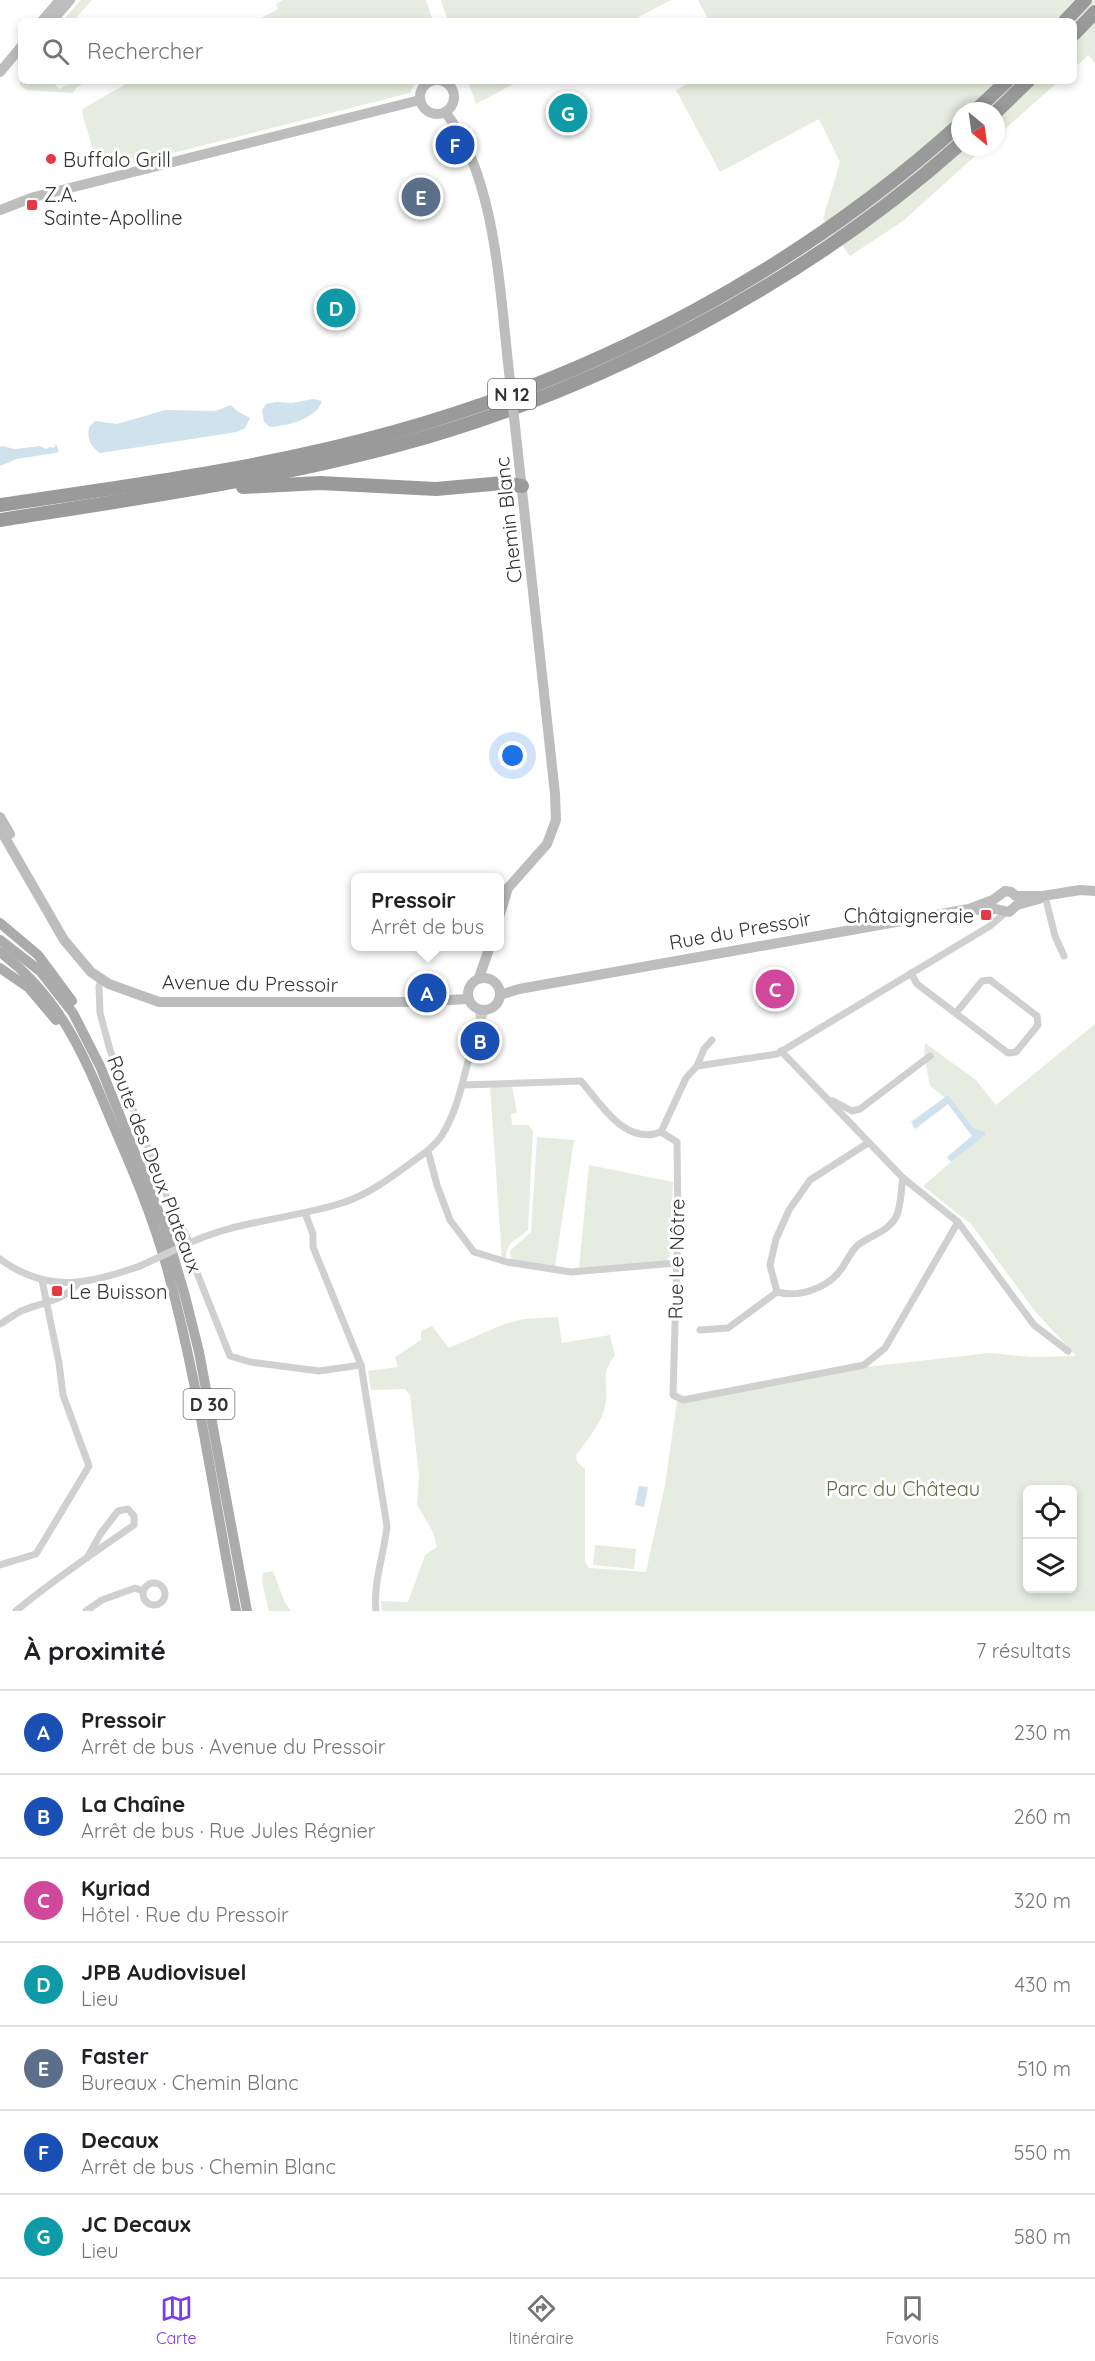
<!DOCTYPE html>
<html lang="fr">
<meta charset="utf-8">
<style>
body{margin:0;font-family:Quicksand,sans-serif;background:#f6f6f6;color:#202124}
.controls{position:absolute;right:18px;bottom:18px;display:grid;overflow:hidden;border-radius:9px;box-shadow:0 3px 9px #0003}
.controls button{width:54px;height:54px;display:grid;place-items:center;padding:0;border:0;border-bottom:2px solid #e0e0e0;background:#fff;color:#202124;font:30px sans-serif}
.compass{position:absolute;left:951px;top:102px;width:54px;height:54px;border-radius:50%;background:#fff;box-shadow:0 3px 9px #0003;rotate:151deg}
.you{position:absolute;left:513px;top:756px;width:21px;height:21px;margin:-15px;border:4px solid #fff;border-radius:50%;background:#1a73e8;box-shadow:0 0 0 9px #1a73e833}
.badge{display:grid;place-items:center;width:39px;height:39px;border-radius:50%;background:#7c3aed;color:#fff;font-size:20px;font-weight:700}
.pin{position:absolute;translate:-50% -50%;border:3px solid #fff;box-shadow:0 2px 6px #0006}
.popup{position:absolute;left:351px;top:873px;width:153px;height:78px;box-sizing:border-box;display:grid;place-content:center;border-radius:9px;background:#fff;filter:drop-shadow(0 2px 4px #0005);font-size:20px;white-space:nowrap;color:#757577}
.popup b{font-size:22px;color:#202124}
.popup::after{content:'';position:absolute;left:50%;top:100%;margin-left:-12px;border:12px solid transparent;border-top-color:#fff}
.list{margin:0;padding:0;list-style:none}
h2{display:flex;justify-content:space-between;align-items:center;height:78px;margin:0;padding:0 24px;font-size:26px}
h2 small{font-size:20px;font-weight:400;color:#757577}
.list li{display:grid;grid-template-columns:39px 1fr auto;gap:18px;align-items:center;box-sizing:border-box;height:84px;padding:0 24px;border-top:2px solid #e0e0e0}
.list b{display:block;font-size:22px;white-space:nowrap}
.list p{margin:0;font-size:20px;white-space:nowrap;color:#757577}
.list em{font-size:20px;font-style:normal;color:#757577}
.icon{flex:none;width:33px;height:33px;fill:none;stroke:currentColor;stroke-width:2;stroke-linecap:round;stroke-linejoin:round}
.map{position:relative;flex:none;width:1095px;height:1611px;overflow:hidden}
.search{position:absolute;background:#fff;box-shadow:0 3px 9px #0003;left:18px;right:18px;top:18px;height:66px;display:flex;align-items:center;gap:15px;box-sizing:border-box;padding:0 21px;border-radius:9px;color:#757577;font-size:22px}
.sheet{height:666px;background:#fff}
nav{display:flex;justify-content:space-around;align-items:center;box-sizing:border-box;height:84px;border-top:2px solid #e0e0e0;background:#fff;font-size:16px;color:#757577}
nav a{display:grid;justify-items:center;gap:3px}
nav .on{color:#7c3aed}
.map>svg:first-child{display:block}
.green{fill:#e6ecdf;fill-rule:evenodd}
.water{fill:#cfe2ee}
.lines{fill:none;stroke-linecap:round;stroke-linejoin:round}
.street{stroke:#d0d0d0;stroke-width:7}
.secondary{stroke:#bdbdbd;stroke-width:10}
.primary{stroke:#ababab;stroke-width:10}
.highway{stroke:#9a9a9a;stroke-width:14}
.street-bridge{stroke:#d0d0d0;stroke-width:7}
.secondary-bridge{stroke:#bdbdbd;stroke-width:10}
.poi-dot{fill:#e63946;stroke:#fff;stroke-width:2}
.labels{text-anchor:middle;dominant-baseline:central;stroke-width:6;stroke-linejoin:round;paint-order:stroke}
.shield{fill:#fff;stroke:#707070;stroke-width:1.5}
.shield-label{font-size:18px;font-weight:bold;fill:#333}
.poi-label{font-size:20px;fill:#333;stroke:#fff;text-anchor:start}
.street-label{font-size:20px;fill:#333;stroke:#fff}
.park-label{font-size:20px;fill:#56703f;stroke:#fff}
</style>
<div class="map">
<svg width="1095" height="1611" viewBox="0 0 1095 1611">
<rect width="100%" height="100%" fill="#fff"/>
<g class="green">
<path d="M 81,0 L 92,0 L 73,21 L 62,21 Z"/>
<path d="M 283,0 L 426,0 L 433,21 L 256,21 L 278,9 L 276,4 Z"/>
<path d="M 441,0 L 671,0 L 631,21 L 448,21 Z"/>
<path d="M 698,0 L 1095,0 L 1095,64 L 1089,55 L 1074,68 L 1074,21 L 709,21 Z"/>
<path d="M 21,74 L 21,81 L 52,81 L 59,89 L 76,81 L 82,81 L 84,83 L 77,87 L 73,93 L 26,90 L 20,85 Z"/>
<path d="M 131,81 L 416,81 L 410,93 L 106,170 L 98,167 L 82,112 L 84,108 Z"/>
<path d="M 468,81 L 519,81 L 476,104 Z"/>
<path d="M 693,81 L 1059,81 L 996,137 L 996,111 L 960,111 L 960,147 L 985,147 L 903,221 L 850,256 L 823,219 L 840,162 L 819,119 L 720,172 L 676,90 Z"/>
<path d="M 1095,1024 L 1095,1611 L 382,1611 L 381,1601 L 408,1602 L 425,1555 L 437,1547 L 433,1532 L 417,1505 L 419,1476 L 410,1395 L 405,1389 L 371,1390 L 368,1371 L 398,1367 L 395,1357 L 421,1340 L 421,1331 L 432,1326 L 449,1348 L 504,1324 L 524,1319 L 558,1317 L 562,1343 L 610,1335 L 615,1355 C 600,1376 608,1378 606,1401 C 604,1421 588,1439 576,1455 L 577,1462 L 585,1469 L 585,1562 L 589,1568 L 646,1572 L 665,1485 L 677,1401 L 682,1403 L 858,1368 L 989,1353 L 1031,1357 L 1076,1356 L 1034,1310 L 971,1224 L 923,1186 L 977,1140 L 948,1100 L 930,1086 L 924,1055 L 925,1043 L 976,1080 L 996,1105 ZM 1028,1490 L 1072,1490 L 1072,1588 L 1028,1588 Z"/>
<path d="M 490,1087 L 512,1087 L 517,1113 L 511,1114 L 512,1125 L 528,1125 L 533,1131 L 528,1230 C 516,1242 507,1239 506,1259 L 502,1259 Z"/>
<path d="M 537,1137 L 574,1140 L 555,1267 L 511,1260 L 510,1251 L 531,1232 Z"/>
<path d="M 589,1165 L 673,1182 L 670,1255 L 666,1261 L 579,1268 Z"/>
<path d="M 595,1545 L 636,1549 L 634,1569 L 593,1565 Z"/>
<path d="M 273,1571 L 285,1603 L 291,1611 L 269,1611 L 262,1581 L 263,1573 Z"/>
</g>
<g class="water">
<path d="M 313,399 L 322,401 C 316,419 288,426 270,427 L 264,422 L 262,410 L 266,404 L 276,402 L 292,403 Z"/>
<path d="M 231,405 L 237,411 L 250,418 L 245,428 L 237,432 L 100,453 C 90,446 87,439 89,427 L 95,421 L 117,424 L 165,410 L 215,411 Z"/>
<path d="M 56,444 L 59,452 L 55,453 L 17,459 L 0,466 L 0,447 L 2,446 L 15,449 L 40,446 L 46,449 L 50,447 L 54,448 Z"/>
<path d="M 948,1095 L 973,1128 L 985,1132 L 985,1135 L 951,1162 L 947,1157 L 972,1136 L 948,1104 L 915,1129 L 911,1122 Z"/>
<path d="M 639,1486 L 648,1487 L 644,1507 L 635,1505 Z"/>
</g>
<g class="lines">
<g class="street">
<path d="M 1045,896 L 1055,936 L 1064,956"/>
<path d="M 911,973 L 917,984 L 1008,1053 L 1016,1052 L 1038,1025 L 1037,1016 L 990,980 L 982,981 L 956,1013"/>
<path d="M 101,979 L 99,987 L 100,1013 L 110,1050 L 169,1202 L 190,1243"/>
<path d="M 478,1009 L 480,1021"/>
<path d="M 781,1051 L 903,1178 L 958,1222 L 1034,1325 L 1068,1351"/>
<path d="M 697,1066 L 704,1049 L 712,1040"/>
<path d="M 463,1085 L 581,1081 C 601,1104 625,1146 661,1132 L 686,1078 L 697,1066 L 777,1054 L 990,926 L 1006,912"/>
<path d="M 833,1101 L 852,1111 L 860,1109 L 930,1056"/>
<path d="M 661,1132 L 677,1142 L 678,1221 L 673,1395 L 683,1400 L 864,1365 L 885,1348 L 958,1222"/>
<path d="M 428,1151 L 437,1185 L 450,1220 L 474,1252 L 507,1262 L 571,1272 L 676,1263"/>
<path d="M 305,1213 L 313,1234 L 313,1247 L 361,1365 L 387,1526 C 384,1555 373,1582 376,1611"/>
<path d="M 186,1245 L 230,1356 L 250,1362 L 319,1371 L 361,1365"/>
<path d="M 181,1247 C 232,1220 291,1220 345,1202 C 368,1194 389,1179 408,1165 C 420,1156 434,1148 442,1135 C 466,1097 465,1049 486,1010"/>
<path d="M 0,1259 C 48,1294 88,1284 140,1266"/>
<path d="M 777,1292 L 770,1265 L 776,1239 L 789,1210 L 810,1180 L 868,1143"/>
<path d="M 0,1324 C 7,1320 14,1315 21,1311 C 42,1302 63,1302 78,1283"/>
<path d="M 700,1330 L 728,1328 L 777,1292 C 799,1298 829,1288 842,1268 C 847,1261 851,1251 858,1245 C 871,1235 890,1231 897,1215 C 901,1204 901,1190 903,1178"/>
<path d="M 0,1565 L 36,1554 L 89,1466 L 63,1395 L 59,1363 L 42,1280"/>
<circle cx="154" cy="1594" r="11"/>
<path d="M 16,1611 C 53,1580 94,1553 134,1525 L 134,1516 L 128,1509 L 118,1511 L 101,1533 L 87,1558"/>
<path d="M 86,1611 L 102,1600 L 135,1588 L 143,1591"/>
</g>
<g class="secondary">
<path d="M 42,21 L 60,0"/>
<path d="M 52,21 L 70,0"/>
<path d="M 0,72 L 21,47"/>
<circle cx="437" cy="97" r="17"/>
<path d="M 445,112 C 496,175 500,294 509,372"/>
<path d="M 0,210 L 34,197 L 420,100"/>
<path d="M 0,817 L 10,834"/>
<path d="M 0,829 L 64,940 L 91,972 L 109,984 L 159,1002 L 409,1002 L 468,999"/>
<path d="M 978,910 L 996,909 L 1009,912 L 1017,905 L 1039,899"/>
<path d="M 499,917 L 508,888 L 547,844 L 556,820 L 555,794 L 515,426"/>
<circle cx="484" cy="994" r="16"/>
<path d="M 479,978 L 490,946"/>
<path d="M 500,995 L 519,989 L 969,909 L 993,900 L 1005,891 L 1011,892 L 1016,896 L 1043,896 L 1080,890 L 1095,891"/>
</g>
<g class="primary">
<path d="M 0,923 L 38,955 L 72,1001"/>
<path d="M 0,940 L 40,971 L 73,1013 L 100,1066 L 165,1228 L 185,1296 L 199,1352 L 247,1611"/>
<path d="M 0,952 C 60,997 83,1053 111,1120 C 132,1168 153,1217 167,1268 C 198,1381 214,1497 236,1611"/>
<path d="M 0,968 L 29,988 L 56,1020"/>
</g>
<g class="highway">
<path d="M 1065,21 L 1085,0"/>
<path d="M 1074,34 L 1095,12"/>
<path d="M 975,111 L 1007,81"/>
<path d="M 996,112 L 1028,81"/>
<path d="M 243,487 L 320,483 L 436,489 L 503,483 L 522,486"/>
<path d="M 0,505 C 131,486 266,468 394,432 C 602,374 799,269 960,124"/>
<path d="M 0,520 C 133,499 268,480 398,445 C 598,391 806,282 960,144"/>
</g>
<path class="street-bridge" d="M 140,1266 L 181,1247"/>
<path class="secondary-bridge" d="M 509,372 L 515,426"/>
</g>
<g class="poi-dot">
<circle cx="51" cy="159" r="6"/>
<rect x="26" y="199" width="12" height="12" rx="3"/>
<rect x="980" y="909" width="12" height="12" rx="3"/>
<rect x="51" y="1285" width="12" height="12" rx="3"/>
</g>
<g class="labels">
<g class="shield">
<rect x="488" y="379" width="48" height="30" rx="4.5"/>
<rect x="183.5" y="1389" width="51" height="30" rx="4.5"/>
</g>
<g class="shield-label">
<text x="512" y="394">N 12</text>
<text x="209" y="1404">D 30</text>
</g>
<g class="poi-label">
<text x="63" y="159">Buffalo Grill</text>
<text x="44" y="194">Z.A.<tspan x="44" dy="23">Sainte-Apolline</tspan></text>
<text x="974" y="915" text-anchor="end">Châtaigneraie</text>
<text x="69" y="1291">Le Buisson</text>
</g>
<g class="street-label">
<text transform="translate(508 520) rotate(-96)">Chemin Blanc</text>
<text transform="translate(740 930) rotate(-10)">Rue du Pressoir</text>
<text transform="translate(250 983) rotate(1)">Avenue du Pressoir</text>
<text transform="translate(155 1164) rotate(69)">Route des Deux Plateaux</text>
<text transform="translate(676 1259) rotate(-89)">Rue Le Nôtre</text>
</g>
<g class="park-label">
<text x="903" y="1488">Parc du Château</text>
</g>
</g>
</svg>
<div class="controls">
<button><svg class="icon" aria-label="locate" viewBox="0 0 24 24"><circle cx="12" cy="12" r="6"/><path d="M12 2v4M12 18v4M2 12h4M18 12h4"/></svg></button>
<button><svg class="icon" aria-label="layers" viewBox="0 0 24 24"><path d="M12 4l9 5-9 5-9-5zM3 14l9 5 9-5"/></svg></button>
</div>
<svg class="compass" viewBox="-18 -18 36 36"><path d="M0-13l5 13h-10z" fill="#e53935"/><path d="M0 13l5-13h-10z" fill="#757577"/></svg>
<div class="you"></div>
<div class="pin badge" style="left:427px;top:993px;background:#1a4fb4">A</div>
<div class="popup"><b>Pressoir</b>Arrêt de bus</div>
<div class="pin badge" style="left:480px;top:1041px;background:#1a4fb4">B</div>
<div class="pin badge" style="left:775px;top:989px;background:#d1479c">C</div>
<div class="pin badge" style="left:336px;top:308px;background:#0f9aa8">D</div>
<div class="pin badge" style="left:421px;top:197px;background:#5c6f8a">E</div>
<div class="pin badge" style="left:455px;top:145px;background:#1a4fb4">F</div>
<div class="pin badge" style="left:568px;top:113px;background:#0f9aa8">G</div>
<div class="search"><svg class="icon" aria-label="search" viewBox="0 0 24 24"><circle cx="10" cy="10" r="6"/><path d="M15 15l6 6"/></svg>Rechercher</div>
</div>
<section class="sheet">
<h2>À proximité<small>7 résultats</small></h2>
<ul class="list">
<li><span class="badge" style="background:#1a4fb4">A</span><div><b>Pressoir</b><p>Arrêt de bus · Avenue du Pressoir</p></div><em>230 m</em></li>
<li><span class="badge" style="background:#1a4fb4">B</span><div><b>La Chaîne</b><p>Arrêt de bus · Rue Jules Régnier</p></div><em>260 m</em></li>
<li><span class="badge" style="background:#d1479c">C</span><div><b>Kyriad</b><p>Hôtel · Rue du Pressoir</p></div><em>320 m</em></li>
<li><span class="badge" style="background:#0f9aa8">D</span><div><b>JPB Audiovisuel</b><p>Lieu</p></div><em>430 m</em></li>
<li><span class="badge" style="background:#5c6f8a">E</span><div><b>Faster</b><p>Bureaux · Chemin Blanc</p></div><em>510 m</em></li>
<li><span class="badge" style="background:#1a4fb4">F</span><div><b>Decaux</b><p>Arrêt de bus · Chemin Blanc</p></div><em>550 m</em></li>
<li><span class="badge" style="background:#0f9aa8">G</span><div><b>JC Decaux</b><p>Lieu</p></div><em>580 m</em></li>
</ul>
</section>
<nav>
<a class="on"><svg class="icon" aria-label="map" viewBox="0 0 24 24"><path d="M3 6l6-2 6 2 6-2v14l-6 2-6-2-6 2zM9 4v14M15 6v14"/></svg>Carte</a>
<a><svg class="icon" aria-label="directions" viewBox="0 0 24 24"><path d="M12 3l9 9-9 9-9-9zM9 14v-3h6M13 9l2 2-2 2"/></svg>Itinéraire</a>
<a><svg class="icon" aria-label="saved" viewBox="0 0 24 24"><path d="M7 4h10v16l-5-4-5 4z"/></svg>Favoris</a>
</nav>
